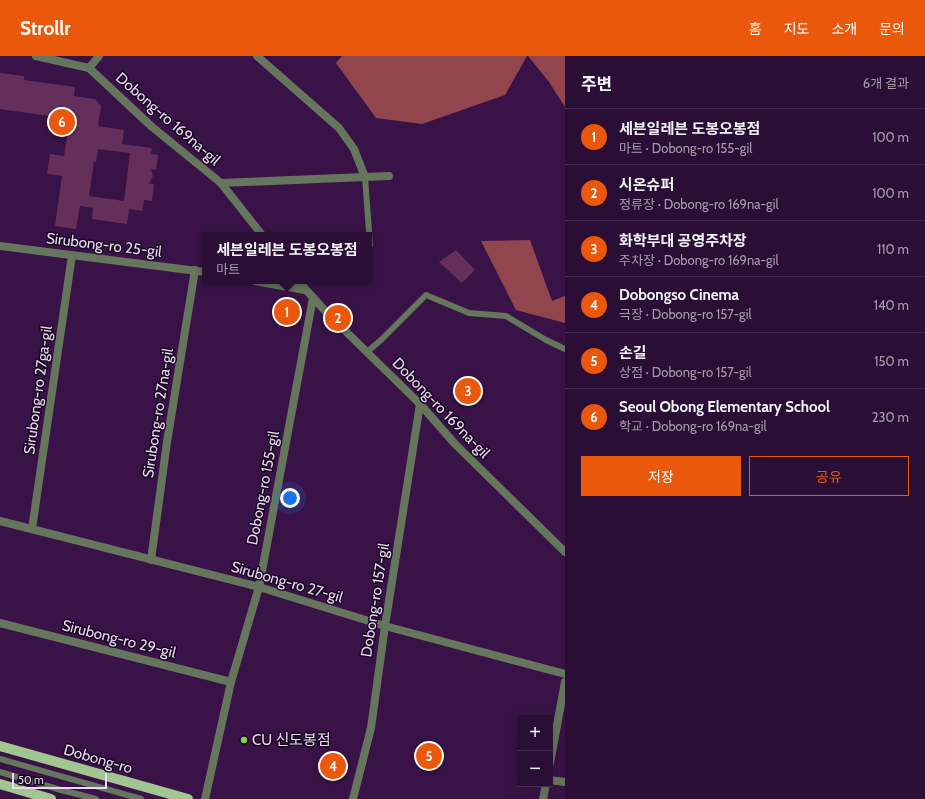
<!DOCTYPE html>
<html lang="ko">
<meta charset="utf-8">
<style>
body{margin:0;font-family:Cabin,"Noto Sans KR",sans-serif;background:#33173d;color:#f1f3f6}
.controls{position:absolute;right:12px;bottom:12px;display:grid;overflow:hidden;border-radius:0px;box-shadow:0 4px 16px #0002}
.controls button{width:36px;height:36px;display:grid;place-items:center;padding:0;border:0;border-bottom:1px solid #472e50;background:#2b0e35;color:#f1f3f6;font:20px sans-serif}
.scale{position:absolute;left:12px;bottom:10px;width:95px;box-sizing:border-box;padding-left:4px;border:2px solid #ecd7f7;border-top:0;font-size:11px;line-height:14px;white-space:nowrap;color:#ecd7f7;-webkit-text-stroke:3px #18081f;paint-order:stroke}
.you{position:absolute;left:290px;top:442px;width:14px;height:14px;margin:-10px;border:3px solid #fff;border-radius:50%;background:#1a73e8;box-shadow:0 0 0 6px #1a73e833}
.badge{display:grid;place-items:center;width:26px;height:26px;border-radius:50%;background:#ea580c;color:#fff;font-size:13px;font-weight:700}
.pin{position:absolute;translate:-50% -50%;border:2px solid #fff;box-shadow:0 1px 4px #0006}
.popup{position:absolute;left:202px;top:176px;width:170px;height:52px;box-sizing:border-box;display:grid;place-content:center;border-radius:0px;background:#2b0e35;filter:drop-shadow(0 1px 3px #0005);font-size:13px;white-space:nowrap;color:#a69cad}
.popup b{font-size:15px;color:#f1f3f6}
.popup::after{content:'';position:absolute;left:50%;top:100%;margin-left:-8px;border:8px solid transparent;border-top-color:#2b0e35}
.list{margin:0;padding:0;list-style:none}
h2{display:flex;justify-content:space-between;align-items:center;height:52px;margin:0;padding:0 16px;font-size:17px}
h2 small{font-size:13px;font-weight:400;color:#a69cad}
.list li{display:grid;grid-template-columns:26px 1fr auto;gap:12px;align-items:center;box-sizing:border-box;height:56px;padding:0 16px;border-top:1px solid #472e50}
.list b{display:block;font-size:15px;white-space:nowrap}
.list p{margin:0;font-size:13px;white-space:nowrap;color:#a69cad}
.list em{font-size:13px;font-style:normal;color:#a69cad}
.actions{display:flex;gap:8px;padding:12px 16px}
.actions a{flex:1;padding:9px 0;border:1px solid #ea580c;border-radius:0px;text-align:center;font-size:14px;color:#ea580c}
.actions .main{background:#ea580c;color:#fff}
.map{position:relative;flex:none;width:565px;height:743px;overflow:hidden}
header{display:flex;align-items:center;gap:24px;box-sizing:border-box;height:56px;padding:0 20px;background:#ea580c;color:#fff}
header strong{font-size:19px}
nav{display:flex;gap:22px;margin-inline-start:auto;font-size:14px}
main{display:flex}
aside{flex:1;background:#2b0e35}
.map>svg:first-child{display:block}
.forest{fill:#91464e}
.building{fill:#652f5b;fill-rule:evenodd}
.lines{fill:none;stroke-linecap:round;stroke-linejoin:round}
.lane{stroke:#65765c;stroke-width:6}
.street{stroke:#65765c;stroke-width:8}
.primary{stroke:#a2c68f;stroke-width:10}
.poi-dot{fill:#82d04f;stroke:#18081f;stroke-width:1.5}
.labels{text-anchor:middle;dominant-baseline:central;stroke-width:3;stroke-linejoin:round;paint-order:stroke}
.street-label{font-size:15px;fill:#ecd7f7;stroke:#18081f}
.poi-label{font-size:15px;fill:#ecd7f7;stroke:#18081f;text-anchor:start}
</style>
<header>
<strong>Strollr</strong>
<nav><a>홈</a><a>지도</a><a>소개</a><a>문의</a></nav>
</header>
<main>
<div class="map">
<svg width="565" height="743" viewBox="0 0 565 743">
<rect width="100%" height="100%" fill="#391347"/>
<g class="forest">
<path d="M 342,0 L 527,0 L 505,39 L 422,68 L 376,62 L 336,7 Z"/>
<path d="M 528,0 L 565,0 L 565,51 L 549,26 Z"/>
<path d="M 530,184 L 552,245 L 565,240 L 565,267 L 516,254 L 481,185 Z"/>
</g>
<g class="building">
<path d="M 0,17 L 24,20 L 24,24 L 75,31 L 74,40 L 95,43 L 101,50 L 98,70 L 124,74 L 122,88 L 152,92 L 151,98 L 158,99 L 156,114 L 151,113 L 153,120 L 149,128 L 154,128 L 152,145 L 144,144 L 142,155 L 129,153 L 127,168 L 92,163 L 93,152 L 80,150 L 76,173 L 55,170 L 62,120 L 47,118 L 50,98 L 64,100 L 70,63 L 0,53 ZM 98,93 L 130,97 L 124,145 L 89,140 L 94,105 L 96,106 Z"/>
<path d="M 456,194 L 475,214 L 462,227 L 439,206 Z"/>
</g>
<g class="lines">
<g class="lane">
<path d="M 365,121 L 370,189"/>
<path d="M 367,296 L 381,284 L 426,239 L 469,257 L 506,260 L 546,284 L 565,293"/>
<path d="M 0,703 L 141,743"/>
<path d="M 0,716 L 61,734 L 96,743"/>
</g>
<g class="street">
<path d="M 36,0 L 89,12 L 151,70 L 221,127 L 262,179"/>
<path d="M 257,0 L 339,72 L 354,93 L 365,121"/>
<path d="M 89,12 L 99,0"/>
<path d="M 221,127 L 389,120"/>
<path d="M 0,190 L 205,216"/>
<path d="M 255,225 L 305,234"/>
<path d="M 298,225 L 328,258 L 420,348 L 455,388 L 565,496"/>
<path d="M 0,465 L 259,531 L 385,570 L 565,618"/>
<path d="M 32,473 L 72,199"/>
<path d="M 151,504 L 167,386 L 195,214"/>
<path d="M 0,567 L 231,626"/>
<path d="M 550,707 L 565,626"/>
<path d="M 550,724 L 565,726"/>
<path d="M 205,743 L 231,626 L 259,531 L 313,242"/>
<path d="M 353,743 L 371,672 L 385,570 L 420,348"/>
<path d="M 543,743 L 546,728"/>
</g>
<g class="primary">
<path d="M 0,690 L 188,743"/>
<path d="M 0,728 L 51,743"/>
</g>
</g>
<circle class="poi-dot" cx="244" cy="684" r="4"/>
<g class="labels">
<g class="street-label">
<text transform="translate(168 63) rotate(41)">Dobong-ro 169na-gil</text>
<text transform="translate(104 189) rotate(7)">Sirubong-ro 25-gil</text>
<text transform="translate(38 334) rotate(-82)">Sirubong-ro 27ga-gil</text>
<text transform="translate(441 352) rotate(46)">Dobong-ro 169na-gil</text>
<text transform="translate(158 357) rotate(-81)">Sirubong-ro 27na-gil</text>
<text transform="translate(263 432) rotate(-79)">Dobong-ro 155-gil</text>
<text transform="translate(287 526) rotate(16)">Sirubong-ro 27-gil</text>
<text transform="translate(375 544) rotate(-81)">Dobong-ro 157-gil</text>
<text transform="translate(119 583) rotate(14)">Sirubong-ro 29-gil</text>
<text transform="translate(98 703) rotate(16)">Dobong-ro</text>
</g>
<g class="poi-label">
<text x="252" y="684">CU 신도봉점</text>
</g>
</g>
</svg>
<div class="controls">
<button>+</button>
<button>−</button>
</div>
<div class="scale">50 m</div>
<div class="you"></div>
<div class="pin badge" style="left:287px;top:256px">1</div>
<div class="popup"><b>세븐일레븐 도봉오봉점</b>마트</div>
<div class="pin badge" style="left:338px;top:262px">2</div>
<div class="pin badge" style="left:468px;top:335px">3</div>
<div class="pin badge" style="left:333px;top:710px">4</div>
<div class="pin badge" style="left:429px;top:700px">5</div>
<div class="pin badge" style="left:62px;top:66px">6</div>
</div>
<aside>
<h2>주변<small>6개 결과</small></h2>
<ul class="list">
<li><span class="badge">1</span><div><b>세븐일레븐 도봉오봉점</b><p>마트 · Dobong-ro 155-gil</p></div><em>100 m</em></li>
<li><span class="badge">2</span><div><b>시온슈퍼</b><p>정류장 · Dobong-ro 169na-gil</p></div><em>100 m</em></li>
<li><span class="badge">3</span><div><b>화학부대 공영주차장</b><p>주차장 · Dobong-ro 169na-gil</p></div><em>110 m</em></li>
<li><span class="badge">4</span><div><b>Dobongso Cinema</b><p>극장 · Dobong-ro 157-gil</p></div><em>140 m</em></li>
<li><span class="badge">5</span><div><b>손길</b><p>상점 · Dobong-ro 157-gil</p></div><em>150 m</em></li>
<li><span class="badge">6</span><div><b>Seoul Obong Elementary School</b><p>학교 · Dobong-ro 169na-gil</p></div><em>230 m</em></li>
</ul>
<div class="actions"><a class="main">저장</a><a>공유</a></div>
</aside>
</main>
